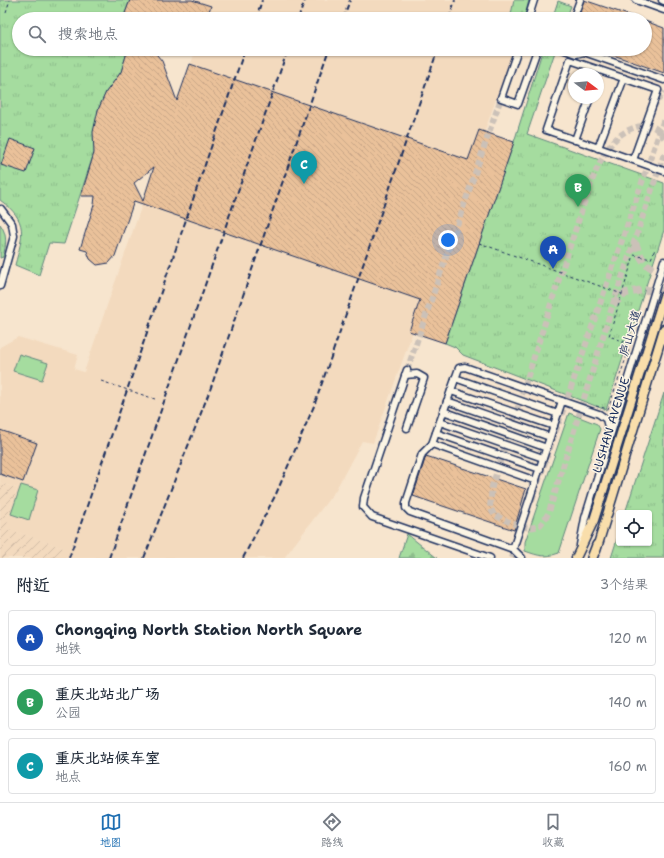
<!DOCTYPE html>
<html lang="zh">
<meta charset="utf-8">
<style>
body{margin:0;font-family:"Shantell Sans","LXGW WenKai TC",sans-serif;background:#f6f6f7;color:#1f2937}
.controls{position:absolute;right:12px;bottom:12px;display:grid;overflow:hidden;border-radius:4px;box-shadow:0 1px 3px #0004}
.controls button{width:36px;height:36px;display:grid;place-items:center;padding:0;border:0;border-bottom:1px solid #e0e1e3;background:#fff;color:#1f2937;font:20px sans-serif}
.compass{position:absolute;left:568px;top:68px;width:36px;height:36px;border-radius:50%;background:#fff;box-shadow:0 1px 3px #0004;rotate:106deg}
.you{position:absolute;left:448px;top:240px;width:14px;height:14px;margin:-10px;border:3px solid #fff;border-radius:50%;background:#1a73e8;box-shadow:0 0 0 6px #1a73e833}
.badge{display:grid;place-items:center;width:26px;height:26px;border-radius:50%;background:#1f6fb2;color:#fff;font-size:13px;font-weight:700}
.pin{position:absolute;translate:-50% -33px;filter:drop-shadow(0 1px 2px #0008)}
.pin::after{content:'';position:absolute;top:21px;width:14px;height:12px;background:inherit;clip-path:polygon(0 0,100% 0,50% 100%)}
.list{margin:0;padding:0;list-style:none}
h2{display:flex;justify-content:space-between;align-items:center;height:52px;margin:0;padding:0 16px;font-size:17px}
h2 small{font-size:13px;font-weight:400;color:#747a83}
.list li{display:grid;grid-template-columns:26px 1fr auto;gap:12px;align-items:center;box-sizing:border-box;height:56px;margin:0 8px 8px;padding:0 8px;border:1px solid #e0e1e3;border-radius:4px}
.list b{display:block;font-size:15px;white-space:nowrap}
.list p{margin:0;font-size:13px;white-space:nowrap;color:#747a83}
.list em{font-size:13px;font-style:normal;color:#747a83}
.icon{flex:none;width:22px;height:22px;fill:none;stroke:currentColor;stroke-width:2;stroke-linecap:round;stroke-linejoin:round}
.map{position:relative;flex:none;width:664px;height:558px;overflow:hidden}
.search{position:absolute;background:#fff;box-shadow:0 1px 3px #0004;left:12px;right:12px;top:12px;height:44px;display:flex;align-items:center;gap:10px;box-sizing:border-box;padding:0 14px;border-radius:22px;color:#747a83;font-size:15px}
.sheet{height:244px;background:#fff}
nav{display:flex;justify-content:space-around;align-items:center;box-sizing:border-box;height:56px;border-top:1px solid #e0e1e3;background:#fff;font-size:11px;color:#747a83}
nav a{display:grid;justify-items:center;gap:2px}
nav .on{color:#1f6fb2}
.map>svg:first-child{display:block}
.built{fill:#f3dabe}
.industrial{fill:url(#industrial-furrows)}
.grass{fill:#a5dc9f;stroke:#60867e}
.forest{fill:url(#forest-firs);stroke:#60867e}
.park{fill:url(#park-tufts);stroke:#60867e}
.building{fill:url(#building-back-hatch);stroke:#1b2f5e;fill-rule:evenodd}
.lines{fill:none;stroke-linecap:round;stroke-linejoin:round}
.minor-tunnel{stroke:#cbc1b8;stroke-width:6;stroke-dasharray:6 3;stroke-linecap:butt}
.major-tunnel{stroke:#cbc1b8;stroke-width:8;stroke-dasharray:8 4;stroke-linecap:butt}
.minor-casing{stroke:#1b2f5e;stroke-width:9}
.major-casing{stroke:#1b2f5e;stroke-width:11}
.highway-casing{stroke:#1b2f5e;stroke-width:12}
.path{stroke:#1b2f5e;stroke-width:1;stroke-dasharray:3 3;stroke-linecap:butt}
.minor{stroke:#fcf5e5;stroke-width:6}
.major{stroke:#f9deab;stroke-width:8}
.highway{stroke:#f9deab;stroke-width:9}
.rail{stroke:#1b2f5e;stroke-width:2;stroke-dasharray:6 3;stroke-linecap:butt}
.labels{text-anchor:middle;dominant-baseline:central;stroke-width:3;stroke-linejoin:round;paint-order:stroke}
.street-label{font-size:12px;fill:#1b2f5e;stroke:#fcf5e5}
</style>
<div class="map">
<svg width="664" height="558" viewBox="0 0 664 558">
<defs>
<pattern id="industrial-furrows" width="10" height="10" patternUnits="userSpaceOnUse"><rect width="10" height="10" fill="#f3dabe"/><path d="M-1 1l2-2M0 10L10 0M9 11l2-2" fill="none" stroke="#d0bba6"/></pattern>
<pattern id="forest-firs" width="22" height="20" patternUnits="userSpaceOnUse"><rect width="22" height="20" fill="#a5dc9f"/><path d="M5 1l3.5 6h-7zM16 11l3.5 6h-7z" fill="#8dbd8b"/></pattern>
<pattern id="park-tufts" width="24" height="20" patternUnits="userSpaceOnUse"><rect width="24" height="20" fill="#a5dc9f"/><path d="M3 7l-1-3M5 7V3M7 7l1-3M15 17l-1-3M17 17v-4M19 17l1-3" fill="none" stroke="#8dbd8b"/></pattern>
<pattern id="building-back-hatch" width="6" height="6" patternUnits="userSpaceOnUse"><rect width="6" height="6" fill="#eac19a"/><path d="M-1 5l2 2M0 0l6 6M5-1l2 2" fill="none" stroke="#c8a687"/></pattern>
</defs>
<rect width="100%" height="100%" fill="#f7e5ce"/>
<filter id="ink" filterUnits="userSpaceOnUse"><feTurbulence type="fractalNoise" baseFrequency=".025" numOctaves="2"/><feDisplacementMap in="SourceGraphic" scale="8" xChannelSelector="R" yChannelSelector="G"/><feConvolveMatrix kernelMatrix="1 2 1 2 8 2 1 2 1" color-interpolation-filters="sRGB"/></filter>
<g filter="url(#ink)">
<g class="built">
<path d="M 192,0 L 514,0 L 510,19 L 206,19 L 210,6 Z"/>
<path d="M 196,49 L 514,49 L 373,443 L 362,441 L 335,491 L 284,558 L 59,558 L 62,548 L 5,528 L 17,488 L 0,483 L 0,347 L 18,337 L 78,355 L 74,369 L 84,372 Z"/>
</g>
<path class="industrial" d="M 0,483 L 17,488 L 6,528 L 63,548 L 59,558 L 0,558 Z"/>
<g class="grass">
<path d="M 19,354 L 48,363 L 42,380 L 13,371 Z"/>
<path d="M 569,413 L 597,424 L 600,429 L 559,553 C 545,558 539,556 525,551 L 525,542 Z"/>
<path d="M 21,485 L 38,490 L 29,520 L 11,514 Z"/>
</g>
<g class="forest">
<path d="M 514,0 L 529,0 L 524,19 L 510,19 Z"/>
<path d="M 407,534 L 437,558 L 399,558 Z"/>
</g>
<g class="park">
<path d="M 0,0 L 130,0 L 124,16 L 132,19 L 19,19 L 19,49 L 128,49 L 121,72 L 106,92 L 98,110 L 94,153 L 64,244 L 49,243 L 39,275 L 15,265 C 23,235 29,221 0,200 Z"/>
<path d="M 558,1 L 571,6 L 566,19 L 552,19 Z"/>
<path d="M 543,49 L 556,49 L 527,134 L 664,183 L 664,230 L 606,410 L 463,355 L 455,347 L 445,343 L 514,142 Z"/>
<path d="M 0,224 C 8,235 6,245 3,257 L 0,258 Z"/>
<path d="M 664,393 L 664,558 L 611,558 L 619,533 L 619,543 L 649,543 L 649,513 L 625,513 Z"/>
</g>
<g class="building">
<path d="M 130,0 L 192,0 L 211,6 L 206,19 L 132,19 L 124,16 Z"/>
<path d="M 584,0 L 637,18 L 637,19 L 578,19 Z"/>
<path d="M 645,21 L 664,28 L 664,73 L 599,50 L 645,49 Z"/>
<path d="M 128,49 L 152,49 L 162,61 L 177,101 L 190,64 L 468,160 L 479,130 L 514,142 L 445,343 L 409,331 L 420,300 L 134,201 L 115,256 L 109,263 L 97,265 L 90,259 L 87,251 L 80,249 L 94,205 L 95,196 L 81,196 L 94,153 L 93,132 L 98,110 L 106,92 L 121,72 ZM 154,167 L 143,201 L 134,183 Z"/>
<path d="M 10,139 L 35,148 L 26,173 L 1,165 Z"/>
<path d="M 0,430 L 37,443 L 23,482 L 0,474 Z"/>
<path d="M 426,456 L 526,489 L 514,530 L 413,496 Z"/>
</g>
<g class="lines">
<g class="minor-tunnel">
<path d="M 653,108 L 664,91"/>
<path d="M 664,138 C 661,134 658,129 653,127 C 640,122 621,132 613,142 C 595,162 582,211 573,237 C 545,320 520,403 492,486 L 490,507 L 494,515 C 506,520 527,533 540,525 C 543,522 547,516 549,512 L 613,304 L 664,154"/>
<path d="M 407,370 L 501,98"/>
<path d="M 532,500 L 664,119"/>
<path d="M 512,558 L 516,546"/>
</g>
<g class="major-tunnel">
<path d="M 635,243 C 642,262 646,266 664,274"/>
<path d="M 613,304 L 626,293 L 643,290 L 664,291"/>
</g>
<defs>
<g id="minor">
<path d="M 636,0 L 664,10"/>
<path d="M 662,0 L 664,1"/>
<path d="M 528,19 L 534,0"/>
<path d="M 573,19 L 580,0"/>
<path d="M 518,49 L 501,98 L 518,104 L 537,50"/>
<path d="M 562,49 L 576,54 L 584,52 L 664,80"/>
<path d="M 575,140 L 590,98"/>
<path d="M 598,148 L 624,78"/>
<path d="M 633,160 L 658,90 L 570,60 L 546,130 C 585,143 625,157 664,171"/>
<path d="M 0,286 L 14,236 L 12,224 L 1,209"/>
<path d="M 407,370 L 364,498 L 363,507 L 372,517 L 490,558"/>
<path d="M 405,375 L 417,374 L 424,378 L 407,428"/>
<path d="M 455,378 L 558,414"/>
<path d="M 451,391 L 554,426"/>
<path d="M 447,401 L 550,437"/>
<path d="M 443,411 L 547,448"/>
<path d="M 440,422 L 543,458"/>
<path d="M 436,433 L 540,469"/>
<path d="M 432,444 L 536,481"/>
<path d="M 580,545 L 585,518 L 664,261"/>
<path d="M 513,549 L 410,512 L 406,508 L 406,503 L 422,454 L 432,444 L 459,368 L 465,367 L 599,414 L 606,419 L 610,435"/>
<path d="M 522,558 L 513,549 L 562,401"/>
</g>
<g id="major">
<path d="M 596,551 L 664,329"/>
<path d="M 576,558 L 594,520 L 664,296"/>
</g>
<path id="highway" d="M 592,558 L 597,545"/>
</defs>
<use href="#minor" class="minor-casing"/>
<use href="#major" class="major-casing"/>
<use href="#highway" class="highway-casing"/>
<g class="path">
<path d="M 6,12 L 10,0"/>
<path d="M 479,243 L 622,294"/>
<path d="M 631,344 L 609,336 L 634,255 L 651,259 L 655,249"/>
<path d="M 621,349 L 623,342"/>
<path d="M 101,381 L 155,399"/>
<path d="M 596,406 L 608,409 L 630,347"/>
</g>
<use href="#minor" class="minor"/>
<use href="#major" class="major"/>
<use href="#highway" class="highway"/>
<g class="rail">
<path d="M 256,19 L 262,0"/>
<path d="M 298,19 L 305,0"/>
<path d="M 343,19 L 350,0"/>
<path d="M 449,19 L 455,0"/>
<path d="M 69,558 L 245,49"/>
<path d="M 109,558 L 288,49"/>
<path d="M 144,558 L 210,390 L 329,49"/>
<path d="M 243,558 L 276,494 L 314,406 L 438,49"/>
</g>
</g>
</g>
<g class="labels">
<g class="street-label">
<text transform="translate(630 333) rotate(-73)">庐山大道</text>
<text transform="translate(611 425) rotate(-73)">LUSHAN AVENUE</text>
</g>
</g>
</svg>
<div class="controls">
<button><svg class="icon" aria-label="locate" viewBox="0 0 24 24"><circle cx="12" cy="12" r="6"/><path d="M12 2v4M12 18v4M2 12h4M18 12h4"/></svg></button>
</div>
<svg class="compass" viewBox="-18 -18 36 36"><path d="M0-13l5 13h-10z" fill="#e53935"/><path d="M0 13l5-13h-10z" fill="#747a83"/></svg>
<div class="you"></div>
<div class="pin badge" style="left:553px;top:269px;background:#1a4fb4">A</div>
<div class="pin badge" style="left:578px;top:207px;background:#2e9e5b">B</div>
<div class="pin badge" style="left:304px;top:184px;background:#0f9aa8">C</div>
<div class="search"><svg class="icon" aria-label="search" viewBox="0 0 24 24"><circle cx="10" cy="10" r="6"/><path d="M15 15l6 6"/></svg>搜索地点</div>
</div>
<section class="sheet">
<h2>附近<small>3个结果</small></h2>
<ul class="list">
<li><span class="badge" style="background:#1a4fb4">A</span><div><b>Chongqing North Station North Square</b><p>地铁</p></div><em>120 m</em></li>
<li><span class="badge" style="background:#2e9e5b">B</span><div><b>重庆北站北广场</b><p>公园</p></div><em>140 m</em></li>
<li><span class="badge" style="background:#0f9aa8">C</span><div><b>重庆北站候车室</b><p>地点</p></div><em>160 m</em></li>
</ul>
</section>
<nav>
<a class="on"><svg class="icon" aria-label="map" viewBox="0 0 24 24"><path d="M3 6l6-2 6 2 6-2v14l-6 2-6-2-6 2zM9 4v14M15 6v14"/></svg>地图</a>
<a><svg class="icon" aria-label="directions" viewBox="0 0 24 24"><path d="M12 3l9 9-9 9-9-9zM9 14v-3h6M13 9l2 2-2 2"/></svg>路线</a>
<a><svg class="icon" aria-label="saved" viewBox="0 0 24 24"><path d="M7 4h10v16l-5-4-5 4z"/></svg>收藏</a>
</nav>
